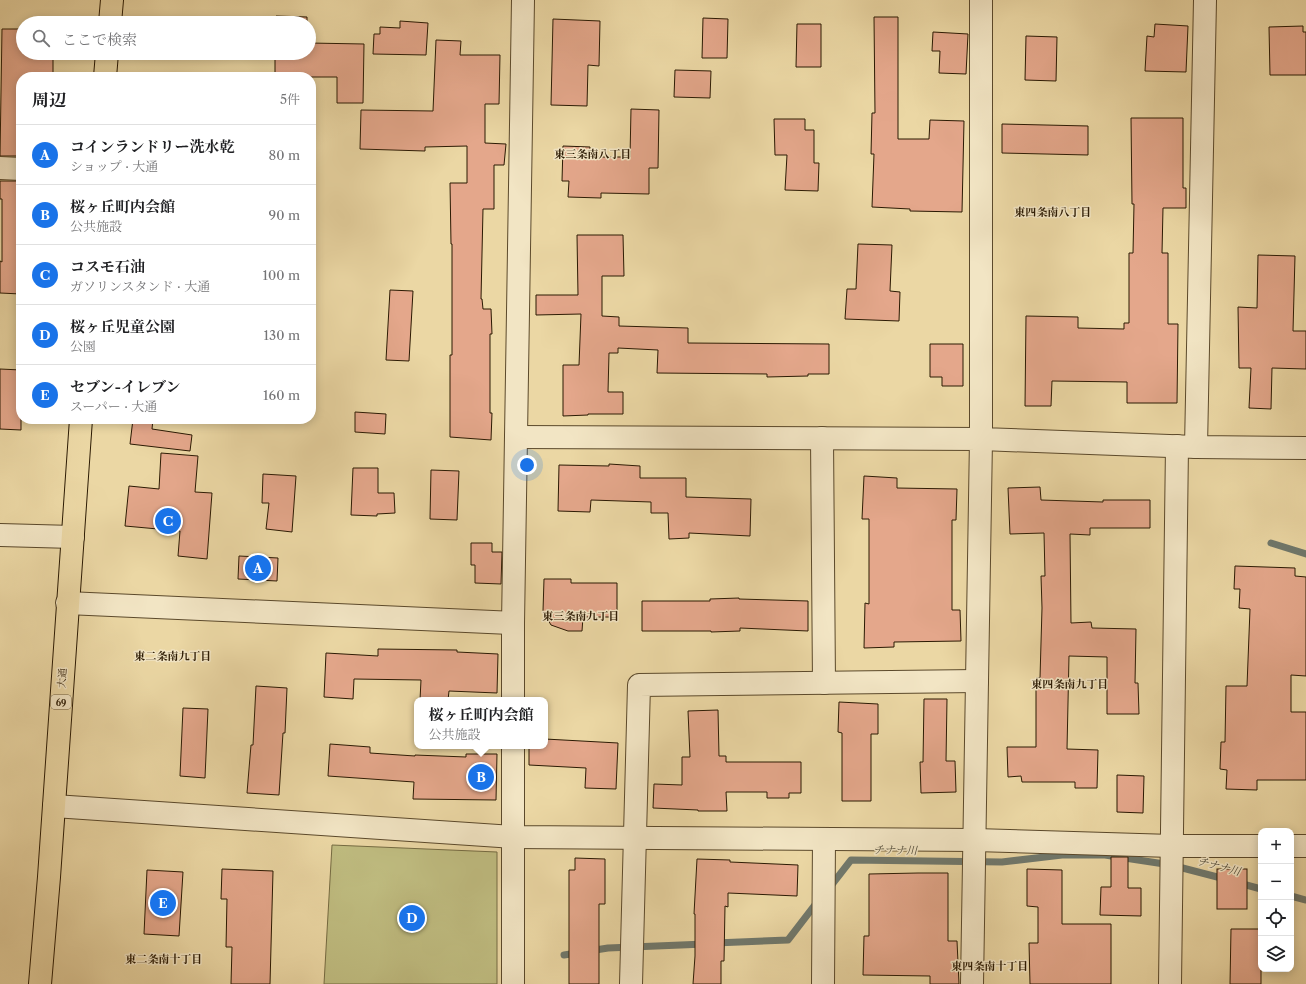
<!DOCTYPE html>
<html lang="ja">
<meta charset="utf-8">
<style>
body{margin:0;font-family:"Libre Caslon Text","Noto Serif JP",serif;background:#f2f2f2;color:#202124}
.controls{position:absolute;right:12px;bottom:12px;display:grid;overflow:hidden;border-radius:8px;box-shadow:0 2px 10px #0003}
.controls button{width:36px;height:36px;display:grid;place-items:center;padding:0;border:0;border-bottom:1px solid #e0e0e0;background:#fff;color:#202124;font:20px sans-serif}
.you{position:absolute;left:527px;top:465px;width:14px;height:14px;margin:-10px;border:3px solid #fff;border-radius:50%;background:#1a73e8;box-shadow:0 0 0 6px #1a73e833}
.badge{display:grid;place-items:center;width:26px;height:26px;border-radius:50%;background:#1a73e8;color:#fff;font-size:13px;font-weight:700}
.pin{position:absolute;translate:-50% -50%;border:2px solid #fff;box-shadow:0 1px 4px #0006}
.popup{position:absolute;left:414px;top:697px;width:134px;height:52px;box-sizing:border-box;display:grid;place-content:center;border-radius:8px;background:#fff;filter:drop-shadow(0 1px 3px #0005);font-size:13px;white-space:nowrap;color:#757577}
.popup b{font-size:15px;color:#202124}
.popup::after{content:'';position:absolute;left:50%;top:100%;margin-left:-8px;border:8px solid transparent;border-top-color:#fff}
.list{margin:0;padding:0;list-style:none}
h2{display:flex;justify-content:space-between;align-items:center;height:52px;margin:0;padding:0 16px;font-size:17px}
h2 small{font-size:13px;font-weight:400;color:#757577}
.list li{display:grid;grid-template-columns:26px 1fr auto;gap:12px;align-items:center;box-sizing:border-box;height:60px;padding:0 16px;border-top:1px solid #e0e0e0}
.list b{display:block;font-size:15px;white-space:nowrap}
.list p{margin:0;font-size:13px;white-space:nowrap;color:#757577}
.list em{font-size:13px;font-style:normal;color:#757577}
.icon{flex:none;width:22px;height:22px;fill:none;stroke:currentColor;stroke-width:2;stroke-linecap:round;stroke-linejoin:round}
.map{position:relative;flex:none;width:1306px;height:984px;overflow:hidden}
.search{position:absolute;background:#fff;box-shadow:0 2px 10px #0003;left:16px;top:16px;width:300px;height:44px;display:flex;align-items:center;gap:10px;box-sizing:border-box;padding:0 14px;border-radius:22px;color:#757577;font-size:15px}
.panel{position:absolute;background:#fff;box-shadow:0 2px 10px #0003;left:16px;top:72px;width:300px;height:352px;border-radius:16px}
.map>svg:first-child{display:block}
.green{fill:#bfbc80;stroke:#756b42}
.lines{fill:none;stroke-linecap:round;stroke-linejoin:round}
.stream{stroke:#70786c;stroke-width:7}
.building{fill:#e4a78b;stroke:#2b1a03}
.minor-casing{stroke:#5b492b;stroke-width:24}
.major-casing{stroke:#2b1a03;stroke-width:24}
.minor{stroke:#f2e5c4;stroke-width:22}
.major{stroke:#ebd7a4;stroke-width:22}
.labels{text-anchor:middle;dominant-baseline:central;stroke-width:3;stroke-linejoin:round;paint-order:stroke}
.shield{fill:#f2e5c4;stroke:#67573d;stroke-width:1}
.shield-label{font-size:9px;font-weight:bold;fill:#2b1a03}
.street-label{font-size:10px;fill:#2b1a03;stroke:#f2e5c4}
.neighbourhood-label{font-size:11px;font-weight:bold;fill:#2b1a03;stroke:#f2e5c4}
.water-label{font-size:11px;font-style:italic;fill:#4e4938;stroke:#f2e5c4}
</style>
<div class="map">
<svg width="1306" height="984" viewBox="0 0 1306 984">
<rect width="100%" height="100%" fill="#ebd7a4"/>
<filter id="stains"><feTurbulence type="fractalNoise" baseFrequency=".005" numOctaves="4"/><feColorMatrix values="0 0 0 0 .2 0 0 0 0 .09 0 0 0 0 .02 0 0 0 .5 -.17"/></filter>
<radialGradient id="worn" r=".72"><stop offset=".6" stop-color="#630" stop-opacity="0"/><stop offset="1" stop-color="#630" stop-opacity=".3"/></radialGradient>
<path class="green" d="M 332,845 L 497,852 L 497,984 L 324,984 Z"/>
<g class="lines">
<g class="stream">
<path d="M 1271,543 L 1306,554"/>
<path d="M 1239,883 L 1261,889"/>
<path d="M 830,887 L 851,860 L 1002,862 L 1062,855 L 1105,855 L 1171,865 L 1225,879"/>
<path d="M 1291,896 L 1306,900"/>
<path d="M 715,943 L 788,940 L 818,901"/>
<path d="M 589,951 L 608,948 L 705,944"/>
<path d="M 564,955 L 577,953"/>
</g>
</g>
<g class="building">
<path d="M 276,16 L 307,17 L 307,23 L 276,23 Z"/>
<path d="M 874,17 L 898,17 L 898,139 L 929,139 L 930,120 L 964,121 L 962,212 L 910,211 L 910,209 L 872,207 L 874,154 L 871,154 L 872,113 L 875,113 Z"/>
<path d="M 703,18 L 728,19 L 727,58 L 702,58 Z"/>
<path d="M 553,19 L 600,21 L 599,66 L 588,65 L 587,106 L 551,105 Z"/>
<path d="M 400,21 L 428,23 L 426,55 L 373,54 L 374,34 L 380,34 L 380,27 L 400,28 Z"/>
<path d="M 797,24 L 821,24 L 821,67 L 796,67 Z"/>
<path d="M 1155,24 L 1188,26 L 1186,72 L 1145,71 L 1147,36 L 1154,37 Z"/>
<path d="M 1303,26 L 1303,32 L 1306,32 L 1306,75 L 1270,75 L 1269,27 Z"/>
<path d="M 2,29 L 23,29 L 23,53 L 53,53 L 53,77 L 21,77 L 21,156 L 0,156 Z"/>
<path d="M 933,32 L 968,34 L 966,74 L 939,73 L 940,51 L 932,51 Z"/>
<path d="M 1026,36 L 1057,37 L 1056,81 L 1025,80 Z"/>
<path d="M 436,40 L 461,41 L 460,55 L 500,55 L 499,104 L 485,104 L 485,143 L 506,144 L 504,165 L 494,165 L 494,209 L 483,209 L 481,299 L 482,299 L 483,309 L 491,309 L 492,334 L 490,334 L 490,413 L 492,413 L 491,440 L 450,437 L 450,355 L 452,355 L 452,244 L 451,244 L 450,183 L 467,183 L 467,146 L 425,147 L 425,151 L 360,149 L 361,110 L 433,111 Z"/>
<path d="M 309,43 L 364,44 L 363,103 L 337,103 L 337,77 L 275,77 L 275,53 L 309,53 Z"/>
<path d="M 675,70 L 711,71 L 710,98 L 674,97 Z"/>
<path d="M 631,109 L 659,110 L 658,168 L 649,168 L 649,194 L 601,193 L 601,198 L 568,197 L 569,181 L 562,181 L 563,146 L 590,147 L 589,157 L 630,157 Z"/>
<path d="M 1131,118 L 1183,118 L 1183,188 L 1186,188 L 1186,208 L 1163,208 L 1162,253 L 1168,253 L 1168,324 L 1178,324 L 1177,403 L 1127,403 L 1127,382 L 1052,381 L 1051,406 L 1025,406 L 1026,316 L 1078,317 L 1078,328 L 1124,329 L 1124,323 L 1129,323 L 1129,253 L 1133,253 L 1134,204 L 1132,204 Z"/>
<path d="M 774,119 L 805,119 L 805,130 L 814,130 L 814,163 L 819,163 L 818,191 L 785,190 L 787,155 L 775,155 Z"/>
<path d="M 1002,124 L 1088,126 L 1088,155 L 1002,153 Z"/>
<path d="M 0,181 L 21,181 L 21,294 L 0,293 L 0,261 L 2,262 L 2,199 L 0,199 Z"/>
<path d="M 577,235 L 623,235 L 624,276 L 602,276 L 602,316 L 619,317 L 619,326 L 688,328 L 688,343 L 829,344 L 829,374 L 808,374 L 808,376 L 767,377 L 767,374 L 657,373 L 658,350 L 618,348 L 618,353 L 609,353 L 608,392 L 623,392 L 623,414 L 588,414 L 588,415 L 563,416 L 563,365 L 579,365 L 581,314 L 536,315 L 536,295 L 578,295 Z"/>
<path d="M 858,244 L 892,245 L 890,291 L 900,292 L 899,321 L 845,319 L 847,289 L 856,289 Z"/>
<path d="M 1258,255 L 1295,256 L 1293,331 L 1306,331 L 1306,369 L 1272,368 L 1271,409 L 1249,408 L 1251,368 L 1239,368 L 1238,307 L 1257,308 Z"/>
<path d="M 390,290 L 413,291 L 409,361 L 386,360 Z"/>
<path d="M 930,344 L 963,344 L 963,386 L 942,386 L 942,377 L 930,377 Z"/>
<path d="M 0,369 L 21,370 L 21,430 L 0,429 Z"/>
<path d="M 355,412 L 386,414 L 385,434 L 355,432 Z"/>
<path d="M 133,419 L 153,419 L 152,429 L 192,435 L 190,451 L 130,444 Z"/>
<path d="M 161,453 L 198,456 L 195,492 L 212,493 L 207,559 L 178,556 L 180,531 L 125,526 L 129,486 L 159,489 Z"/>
<path d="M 609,464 L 640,466 L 640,478 L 686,478 L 686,497 L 751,499 L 750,536 L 689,533 L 689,538 L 669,539 L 668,513 L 651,513 L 651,502 L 591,500 L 590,512 L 558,511 L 559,465 L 609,466 Z"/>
<path d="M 353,468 L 378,468 L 378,493 L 394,493 L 395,513 L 377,514 L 377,516 L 351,515 Z"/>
<path d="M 431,470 L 459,471 L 457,520 L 430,519 Z"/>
<path d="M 263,474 L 296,476 L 292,532 L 266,529 L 269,503 L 262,503 Z"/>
<path d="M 864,476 L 897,478 L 897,488 L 957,489 L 956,520 L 952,520 L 952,610 L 960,610 L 961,641 L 894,642 L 894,647 L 864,648 L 865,603 L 869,604 L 869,519 L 862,519 Z"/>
<path d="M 1040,487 L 1041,500 L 1103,502 L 1103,500 L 1150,500 L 1150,528 L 1090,528 L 1090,535 L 1070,534 L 1071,623 L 1091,622 L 1092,628 L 1136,629 L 1135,683 L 1138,683 L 1139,714 L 1107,714 L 1107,657 L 1069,656 L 1067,749 L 1098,750 L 1097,788 L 1075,788 L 1075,782 L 1022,782 L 1021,776 L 1008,777 L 1007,747 L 1036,747 L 1036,678 L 1040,678 L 1042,608 L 1041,576 L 1045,576 L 1044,533 L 1010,534 L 1008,488 Z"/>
<path d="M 471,543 L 492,543 L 492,552 L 502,552 L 501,584 L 475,583 L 475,565 L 471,565 Z"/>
<path d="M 239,556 L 278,558 L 277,581 L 238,579 Z"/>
<path d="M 1235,566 L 1295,568 L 1295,576 L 1306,577 L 1306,676 L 1291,675 L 1291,712 L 1306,712 L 1306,780 L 1257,780 L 1257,790 L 1226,789 L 1227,770 L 1220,769 L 1221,742 L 1225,742 L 1226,686 L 1247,686 L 1250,609 L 1239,608 L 1240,589 L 1234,589 Z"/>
<path d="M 544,579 L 571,579 L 571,583 L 617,583 L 617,617 L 583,617 L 582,631 L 568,631 L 551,625 L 543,611 Z"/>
<path d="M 739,598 L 739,599 L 808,601 L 808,631 L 740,628 L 740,631 L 711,632 L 711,631 L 642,631 L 642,601 L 710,601 L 710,599 Z"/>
<path d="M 378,649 L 457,650 L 457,652 L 498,654 L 497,693 L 449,691 L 448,700 L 420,700 L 421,680 L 354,679 L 353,699 L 324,697 L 326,653 L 378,656 Z"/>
<path d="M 256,686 L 287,688 L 285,733 L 283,733 L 279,795 L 247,793 L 251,745 L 253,745 Z"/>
<path d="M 924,699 L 947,699 L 946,761 L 955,761 L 956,792 L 921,793 L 920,762 L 923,762 Z"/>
<path d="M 839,702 L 878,704 L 878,734 L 871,734 L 871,801 L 842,801 L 842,733 L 838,732 Z"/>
<path d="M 183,708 L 208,709 L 205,778 L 180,776 Z"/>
<path d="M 718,710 L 719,756 L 726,756 L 726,762 L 801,762 L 801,793 L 789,793 L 789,798 L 767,798 L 767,792 L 726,792 L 727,811 L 698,811 L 698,810 L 653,808 L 654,784 L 682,785 L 682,757 L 690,757 L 688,711 Z"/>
<path d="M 545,739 L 618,743 L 616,789 L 585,788 L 586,768 L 529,765 L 529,746 L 545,746 Z"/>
<path d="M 330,744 L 370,747 L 370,753 L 415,756 L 415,755 L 466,757 L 466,754 L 497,754 L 496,800 L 413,799 L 414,782 L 328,776 Z"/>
<path d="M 1117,775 L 1144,776 L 1143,813 L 1117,812 Z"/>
<path d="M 1111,857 L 1128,857 L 1128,888 L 1141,888 L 1141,916 L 1100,915 L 1101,887 L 1111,887 Z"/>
<path d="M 575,858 L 605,859 L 605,904 L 599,904 L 599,984 L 569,984 L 569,870 L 575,870 Z"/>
<path d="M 697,859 L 730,860 L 730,862 L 798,865 L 797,896 L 728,893 L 728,907 L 725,906 L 724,961 L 721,961 L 721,984 L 693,984 L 695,956 L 695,914 L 694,914 Z"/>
<path d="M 222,869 L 273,871 L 270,984 L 231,984 L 232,947 L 226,947 L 227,899 L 221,899 Z"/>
<path d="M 1027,869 L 1062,870 L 1062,924 L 1111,924 L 1111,984 L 1030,984 L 1029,943 L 1038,943 L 1038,907 L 1027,906 Z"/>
<rect x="1217" y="869" width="30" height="40"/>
<path d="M 147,870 L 183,872 L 179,936 L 144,934 Z"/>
<path d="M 918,873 L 948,873 L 948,941 L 957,941 L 959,984 L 930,984 L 930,976 L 863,975 L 864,936 L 869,936 L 869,874 Z"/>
<path d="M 1231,929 L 1261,929 L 1261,984 L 1230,984 Z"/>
</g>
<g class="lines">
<defs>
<g id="minor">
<path d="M 981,0 L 981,439 L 1196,447 L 1306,448"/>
<path d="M 0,168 L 21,169"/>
<path d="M 516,437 L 981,439 L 972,984"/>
<path d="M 822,438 L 824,683"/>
<path d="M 1196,447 L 1205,0"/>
<path d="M 0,535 L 73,537"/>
<path d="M 67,603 L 513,623"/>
<path d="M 513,700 L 513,623 L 523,0"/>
<path d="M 513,746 L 513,984"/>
<path d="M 54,806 L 513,837 L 975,840 L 1172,846 L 1261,846"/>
<path d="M 1291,846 L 1306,846"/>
<path d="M 631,984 L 639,685 L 977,681"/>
<path d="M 823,984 L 824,839"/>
<path d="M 1170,984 L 1177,446"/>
</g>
<g id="major">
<path d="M 110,23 L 112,0"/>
<path d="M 105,77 L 107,53"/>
<path d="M 40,984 L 49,877 L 81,419"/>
</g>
</defs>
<use href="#minor" class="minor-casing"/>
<use href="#major" class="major-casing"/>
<use href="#minor" class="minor"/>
<use href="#major" class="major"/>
</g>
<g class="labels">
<rect class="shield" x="51" y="695" width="20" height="14" rx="3"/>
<g class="shield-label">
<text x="61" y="702">69</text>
</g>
<g class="street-label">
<text transform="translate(62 678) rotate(-86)">大通</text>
</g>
<g class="neighbourhood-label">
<text x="593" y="154">東三条南八丁目</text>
<text x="1053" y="212">東四条南八丁目</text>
<text x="581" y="616">東三条南九丁目</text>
<text x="173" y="656">東二条南九丁目</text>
<text x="1070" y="684">東四条南九丁目</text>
<text x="164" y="959">東二条南十丁目</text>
<text x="990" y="966">東四条南十丁目</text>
</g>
<g class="water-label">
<text transform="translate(895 850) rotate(1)">チナナ川</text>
<text transform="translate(1219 866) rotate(15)">チナナ川</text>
</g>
</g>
<rect width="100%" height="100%" filter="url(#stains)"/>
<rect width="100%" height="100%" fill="url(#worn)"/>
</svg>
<div class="controls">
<button>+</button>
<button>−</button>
<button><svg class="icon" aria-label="locate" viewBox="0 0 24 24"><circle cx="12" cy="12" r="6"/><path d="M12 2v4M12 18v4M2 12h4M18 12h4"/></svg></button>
<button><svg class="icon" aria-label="layers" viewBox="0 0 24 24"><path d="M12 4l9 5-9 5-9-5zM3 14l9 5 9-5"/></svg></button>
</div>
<div class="you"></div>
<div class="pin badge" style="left:258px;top:568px">A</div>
<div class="pin badge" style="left:481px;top:777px">B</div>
<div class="popup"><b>桜ヶ丘町内会館</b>公共施設</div>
<div class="pin badge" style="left:168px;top:521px">C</div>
<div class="pin badge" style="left:412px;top:918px">D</div>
<div class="pin badge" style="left:163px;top:903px">E</div>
<div class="search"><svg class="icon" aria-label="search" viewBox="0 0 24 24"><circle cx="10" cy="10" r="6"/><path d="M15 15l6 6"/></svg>ここで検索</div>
<section class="panel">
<h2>周辺<small>5件</small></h2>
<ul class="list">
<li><span class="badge">A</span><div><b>コインランドリー洗水乾</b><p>ショップ · 大通</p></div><em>80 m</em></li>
<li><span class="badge">B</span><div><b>桜ヶ丘町内会館</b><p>公共施設</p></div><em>90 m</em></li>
<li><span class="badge">C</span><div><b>コスモ石油</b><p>ガソリンスタンド · 大通</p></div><em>100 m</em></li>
<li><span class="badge">D</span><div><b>桜ヶ丘児童公園</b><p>公園</p></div><em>130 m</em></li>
<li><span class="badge">E</span><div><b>セブン-イレブン</b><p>スーパー · 大通</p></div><em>160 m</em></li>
</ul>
</section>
</div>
